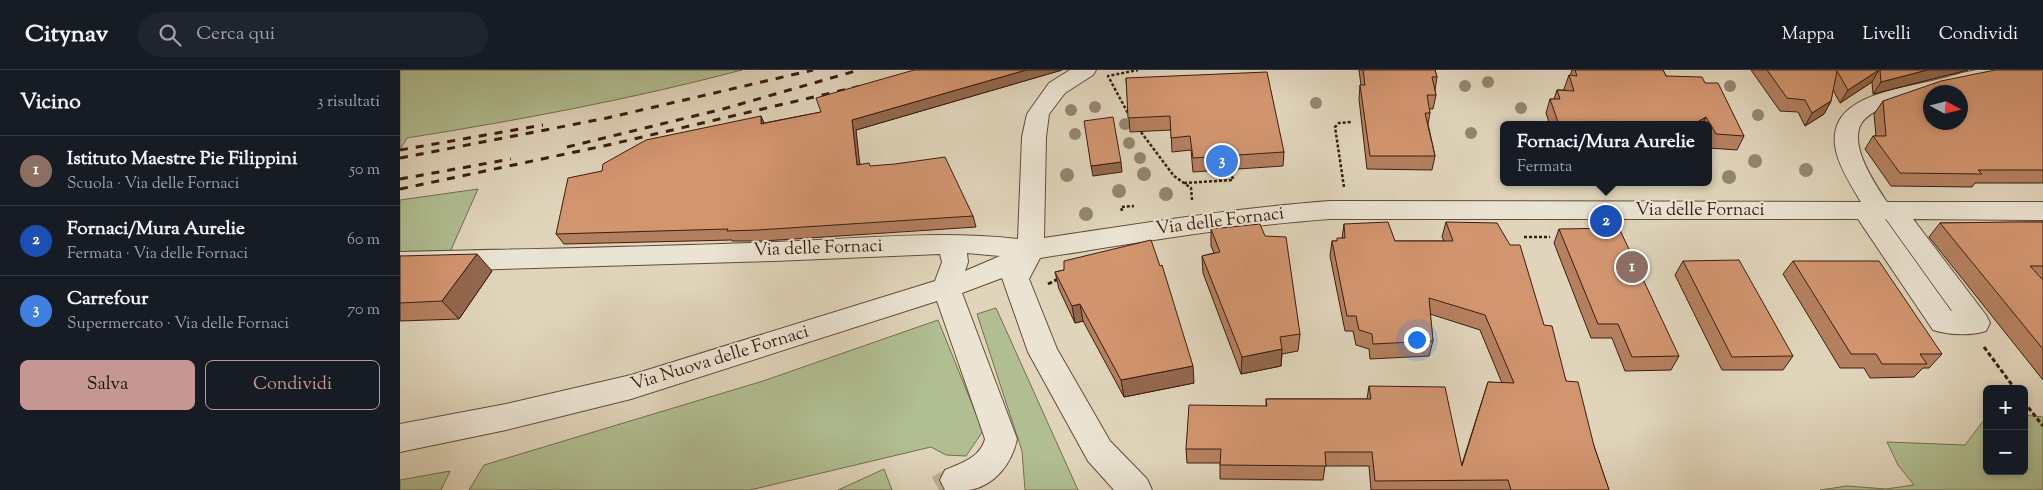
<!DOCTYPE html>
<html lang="it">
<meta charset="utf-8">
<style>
body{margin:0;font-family:"Sorts Mill Goudy",serif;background:#20242c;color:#f1f3f6}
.controls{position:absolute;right:15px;bottom:15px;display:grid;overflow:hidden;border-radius:8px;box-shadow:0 2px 8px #0003}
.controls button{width:45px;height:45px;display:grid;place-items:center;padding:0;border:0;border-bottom:1px solid #363941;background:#171b24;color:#f1f3f6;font:25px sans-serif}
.compass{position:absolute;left:1523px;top:15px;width:45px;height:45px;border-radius:50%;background:#171b24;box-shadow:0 2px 8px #0003;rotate:97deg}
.you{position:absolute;left:1016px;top:269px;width:18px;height:18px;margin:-12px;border:4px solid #fff;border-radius:50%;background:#1a73e8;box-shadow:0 0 0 8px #1a73e833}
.badge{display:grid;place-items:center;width:32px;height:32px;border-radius:50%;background:#c59692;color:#fff;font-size:16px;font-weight:700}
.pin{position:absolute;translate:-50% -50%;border:2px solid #fff;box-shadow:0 1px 5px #0006}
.popup{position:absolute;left:1100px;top:51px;width:212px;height:65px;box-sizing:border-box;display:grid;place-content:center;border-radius:8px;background:#171b24;filter:drop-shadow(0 1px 4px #0005);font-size:16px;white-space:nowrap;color:#9ea1a6}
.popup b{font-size:19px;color:#f1f3f6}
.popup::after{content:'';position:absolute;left:50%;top:100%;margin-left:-10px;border:10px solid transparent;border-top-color:#171b24}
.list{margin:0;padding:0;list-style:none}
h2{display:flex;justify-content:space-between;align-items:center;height:65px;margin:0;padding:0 20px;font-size:21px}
h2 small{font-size:16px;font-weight:400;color:#9ea1a6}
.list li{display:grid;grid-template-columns:32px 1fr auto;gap:15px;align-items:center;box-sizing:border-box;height:70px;padding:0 20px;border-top:1px solid #363941}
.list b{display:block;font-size:19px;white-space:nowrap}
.list p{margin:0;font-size:16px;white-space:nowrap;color:#9ea1a6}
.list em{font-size:16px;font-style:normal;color:#9ea1a6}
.actions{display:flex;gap:10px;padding:15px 20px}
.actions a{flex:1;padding:11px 0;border:1px solid #c59692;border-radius:8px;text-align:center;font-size:18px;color:#c59692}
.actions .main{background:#c59692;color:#111}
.icon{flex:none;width:28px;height:28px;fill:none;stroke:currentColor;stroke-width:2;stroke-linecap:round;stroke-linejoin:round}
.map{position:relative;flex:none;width:1643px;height:420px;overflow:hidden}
header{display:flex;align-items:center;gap:30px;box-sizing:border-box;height:70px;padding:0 25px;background:#171b24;border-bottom:1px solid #363941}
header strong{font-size:24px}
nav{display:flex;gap:28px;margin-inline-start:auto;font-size:18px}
.search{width:350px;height:45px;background:#20242c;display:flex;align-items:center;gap:12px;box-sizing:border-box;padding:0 18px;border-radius:28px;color:#9ea1a6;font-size:19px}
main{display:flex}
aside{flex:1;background:#171b24}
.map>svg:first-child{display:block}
.green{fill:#b0be92;stroke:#766e50}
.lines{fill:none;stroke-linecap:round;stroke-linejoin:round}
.minor-tunnel{stroke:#bfb099;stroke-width:30;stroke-dasharray:30 15;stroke-linecap:butt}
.minor-casing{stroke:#644b3a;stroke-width:2}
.path-far1{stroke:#3b1d0f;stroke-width:2.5;stroke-dasharray:3 2;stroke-linecap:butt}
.path{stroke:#3b1d0f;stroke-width:3;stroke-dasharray:4.5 2.5;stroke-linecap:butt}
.minor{fill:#ebe4d3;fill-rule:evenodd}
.rail{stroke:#3b1d0f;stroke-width:3;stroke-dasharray:8 8;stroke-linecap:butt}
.tree{fill:#95866f}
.wall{fill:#b58060;stroke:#3b1d0f}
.shaded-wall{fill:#93684e;stroke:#3b1d0f}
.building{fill:#d29570;stroke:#3b1d0f;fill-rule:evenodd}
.labels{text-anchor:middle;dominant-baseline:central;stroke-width:4;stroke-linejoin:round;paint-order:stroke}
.street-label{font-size:18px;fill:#3b1d0f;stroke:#ebe4d3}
</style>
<header>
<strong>Citynav</strong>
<div class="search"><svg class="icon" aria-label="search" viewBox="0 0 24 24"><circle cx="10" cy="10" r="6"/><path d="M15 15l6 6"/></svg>Cerca qui</div>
<nav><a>Mappa</a><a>Livelli</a><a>Condividi</a></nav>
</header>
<main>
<aside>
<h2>Vicino<small>3 risultati</small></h2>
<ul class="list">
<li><span class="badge" style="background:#8d6e63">1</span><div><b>Istituto Maestre Pie Filippini</b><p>Scuola · Via delle Fornaci</p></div><em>50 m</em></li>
<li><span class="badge" style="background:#1a4fb4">2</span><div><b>Fornaci/Mura Aurelie</b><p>Fermata · Via delle Fornaci</p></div><em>60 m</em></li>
<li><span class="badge" style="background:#3f7fe0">3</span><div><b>Carrefour</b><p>Supermercato · Via delle Fornaci</p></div><em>70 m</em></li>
</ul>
<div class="actions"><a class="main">Salva</a><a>Condividi</a></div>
</aside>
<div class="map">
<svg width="1643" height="420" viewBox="0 0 1643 420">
<rect width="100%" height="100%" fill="#e0d5bb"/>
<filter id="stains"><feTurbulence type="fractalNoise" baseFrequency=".004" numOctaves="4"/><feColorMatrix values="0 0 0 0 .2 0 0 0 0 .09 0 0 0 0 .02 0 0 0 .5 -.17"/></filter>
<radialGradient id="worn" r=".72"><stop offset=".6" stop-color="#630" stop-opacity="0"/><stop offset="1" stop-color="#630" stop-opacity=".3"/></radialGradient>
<g class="green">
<path d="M 0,0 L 342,0 C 232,29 120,50 7,68 L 0,80 Z"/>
<path d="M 78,119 L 46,191 L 0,192 L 0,130 Z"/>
<path d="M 596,238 L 601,249 L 678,420 L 625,420 L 622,381 L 577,244 Z"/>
<path d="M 538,250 L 583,361 L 566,386 L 546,385 L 531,377 L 350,420 L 69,420 L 84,395 L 363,311 Z"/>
<path d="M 1624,345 L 1643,347 L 1643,420 L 1420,420 L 1447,416 L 1486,419 L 1514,415 L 1498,395 L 1487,372 L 1565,375 L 1587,346 L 1587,401 L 1624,401 Z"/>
<path d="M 484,399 L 492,420 L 438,420 Z"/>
<path d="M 50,401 L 41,420 L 0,420 L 0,410 Z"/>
</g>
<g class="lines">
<path class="minor-tunnel" d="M 539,420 L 557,410"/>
<defs>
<path id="minor" d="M 670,0 L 696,0 L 693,5 L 665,23 L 649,44 L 646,67 L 644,168 C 739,154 834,138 930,131 L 1461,132 C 1448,110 1425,77 1439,51 C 1454,23 1508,17 1536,10 C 1549,7 1563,2 1577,0 C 1589,0 1602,0 1615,0 L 1612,5 L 1538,22 L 1530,22 L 1530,24 C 1512,29 1471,36 1461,54 C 1449,76 1475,114 1487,132 L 1643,132 L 1643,150 L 1513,149 L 1586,245 L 1590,253 L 1586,261 C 1570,266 1549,265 1533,260 L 1458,149 L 930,149 C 833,156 736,173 640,188 L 629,209 L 657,279 L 710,371 L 747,409 L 752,420 L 714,420 L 688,391 L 628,282 L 602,208 L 562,223 L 617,369 C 612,393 595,416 569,420 C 561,420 553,420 545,420 L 540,410 L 545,400 C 561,393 580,388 585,369 L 537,231 L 231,329 L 106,360 L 0,382 L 0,354 L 106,334 L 231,305 L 535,211 L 542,192 L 540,184 L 374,191 L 0,202 L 0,182 C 125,179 251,177 376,172 C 456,169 538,160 618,169 L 622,67 L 627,44 L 649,13 ZM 1485,149 L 1486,149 L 1552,241 L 1551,241 ZM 567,183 L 600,186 L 565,201 L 568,192 Z"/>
</defs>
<use href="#minor" class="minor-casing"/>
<g class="path-far1">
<path d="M 730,47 L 708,6 L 738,0"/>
<path d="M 738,58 L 774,106 L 791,118 L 792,130"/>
<path d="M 784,113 L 833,110 L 831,100"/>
<path d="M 944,117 L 935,57 L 939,53 L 952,52"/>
<path d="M 722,141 L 721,137 L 734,136"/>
<path d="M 1124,167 L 1150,167"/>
</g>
<g class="path">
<path d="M 648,214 L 660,208"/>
<path d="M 1584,277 L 1615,319"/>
<path d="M 1624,332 L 1643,356"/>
</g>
<use href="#minor" class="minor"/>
<g class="rail">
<path d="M 167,77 L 323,39 L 459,0"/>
<path d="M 0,80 L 143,55"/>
<path d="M 0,88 L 207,48 L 413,0"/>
<path d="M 0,109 L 111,89"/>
<path d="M 0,119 L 208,75 L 461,16"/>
</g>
</g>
<g class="tree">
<circle cx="1088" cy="12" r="6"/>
<circle cx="1065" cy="16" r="6"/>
<circle cx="1330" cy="16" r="6"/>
<circle cx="916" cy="33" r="6"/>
<circle cx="695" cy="37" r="6"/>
<circle cx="1121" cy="38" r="6"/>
<circle cx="671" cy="40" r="6"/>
<circle cx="1358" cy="45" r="6"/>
<circle cx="725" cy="54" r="6"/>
<circle cx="1071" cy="63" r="6"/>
<circle cx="675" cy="64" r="6"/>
<circle cx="729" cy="73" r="6"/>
<circle cx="740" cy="88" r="6"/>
<circle cx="1355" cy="91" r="7"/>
<circle cx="1406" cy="100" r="7"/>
<circle cx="744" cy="104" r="7"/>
<circle cx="667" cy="105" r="7"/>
<circle cx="1329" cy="107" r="7"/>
<circle cx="719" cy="121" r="7"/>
<circle cx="766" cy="124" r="7"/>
<circle cx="686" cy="144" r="7"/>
</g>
<g class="wall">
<path d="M 514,0 L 662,0 L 456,60 L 459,94 L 470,96 L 573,146 L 576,157 L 363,171 L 332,171 L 332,170 L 164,174 L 156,164 L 202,101 L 361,46 L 364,53 L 421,42 Z"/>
<path d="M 959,0 L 1035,0 L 1037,7 L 1035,20 L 1036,25 L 1033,39 L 1029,39 L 1030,43 L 1028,54 L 1035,86 L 1032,100 L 967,99 L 959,29 L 960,15 L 961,15 Z"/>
<path d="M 1172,0 L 1263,0 L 1266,6 L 1305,13 L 1344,66 L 1337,80 L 1309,78 L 1308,77 L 1308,55 L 1150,55 L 1146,43 L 1150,29 L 1154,29 L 1157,20 L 1165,20 L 1164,19 L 1169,5 L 1170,6 Z"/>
<path d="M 1351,0 L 1568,0 L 1473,24 L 1472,12 L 1440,33 L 1433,20 L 1431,31 L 1424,44 L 1405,56 L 1398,42 L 1380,41 Z"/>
<path d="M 1643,0 L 1643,113 L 1575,113 L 1572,117 L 1491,116 L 1465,79 L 1473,66 L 1476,66 L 1474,44 L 1483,31 Z"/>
<path d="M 726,8 L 884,82 L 883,96 L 793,102 L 791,80 L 772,82 L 771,60 L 730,62 Z"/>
<path d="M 1046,152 L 1144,255 L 1166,311 L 1194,376 L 1209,420 L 971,420 L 969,396 L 925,396 L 923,410 L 820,409 L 820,393 L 787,393 L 786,379 L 866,336 L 866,329 L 967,329 L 969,316 L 1062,394 L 1088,312 L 1102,313 L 1080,260 L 1030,244 L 1033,271 L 1029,286 L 970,289 L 969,279 L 956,275 L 953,261 L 945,261 L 930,186 L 932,171 L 937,171 L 942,168 L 944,154 L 995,171 L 1044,171 L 1042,167 Z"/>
<path d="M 1643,152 L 1643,310 L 1529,167 L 1540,153 Z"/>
<path d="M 811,159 L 900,264 L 898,281 L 882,284 L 881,296 L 841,304 L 803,203 L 802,186 L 814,183 L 811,176 Z"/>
<path d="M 1159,159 L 1279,286 L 1271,300 L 1225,301 L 1212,268 L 1191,268 L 1154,173 Z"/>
<path d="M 0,186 L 92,201 L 59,249 L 0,251 Z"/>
<path d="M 1283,191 L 1393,286 L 1383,300 L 1322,300 L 1275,205 Z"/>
<path d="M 1393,191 L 1542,284 L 1529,298 L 1523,298 L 1514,307 L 1470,308 L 1464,298 L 1440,298 L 1383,204 Z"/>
<path d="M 664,200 L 794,313 L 724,327 L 683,251 L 675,253 L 659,219 L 655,202 Z"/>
</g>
<g class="shaded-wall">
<path d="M 626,0 L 662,0 L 456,60 L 461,105 L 457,95 L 452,50 Z"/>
<path d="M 1479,0 L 1472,12 L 1440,33 L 1448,20 Z"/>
<path d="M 1527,0 L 1568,0 L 1473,24 L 1481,12 Z"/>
<path d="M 1431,31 L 1424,44 L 1405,56 L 1412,43 Z"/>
<path d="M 361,46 L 365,56 L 361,54 Z"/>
<path d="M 1306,47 L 1302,55 L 1292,55 Z"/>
<path d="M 721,92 L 722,102 L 693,106 L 691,96 Z"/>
<path d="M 77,184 L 92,201 L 59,249 L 42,231 Z"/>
<path d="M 680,234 L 683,251 L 675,253 L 672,236 Z"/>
<path d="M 882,279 L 881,296 L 841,304 L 842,287 Z"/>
<path d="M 793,296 L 794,313 L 724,327 L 721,310 Z"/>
</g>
<g class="building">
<path d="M 514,0 L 626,0 L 452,50 L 457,95 L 469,93 L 470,96 L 495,94 L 545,87 L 573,146 L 358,160 L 327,161 L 328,159 L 156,164 L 168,108 L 202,101 L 203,94 L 246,70 L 361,46 L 361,54 L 421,42 L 416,28 Z"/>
<path d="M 963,0 L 1035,0 L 1037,7 L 1032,7 L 1036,25 L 1027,25 L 1030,43 L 1025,43 L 1035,86 L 970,86 L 960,15 L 965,15 Z"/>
<path d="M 1175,0 L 1263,0 L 1266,6 L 1302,7 L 1305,13 L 1318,13 L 1344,66 L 1316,64 L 1306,47 L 1292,55 L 1159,55 L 1150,29 L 1160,29 L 1157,20 L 1174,21 L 1169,5 L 1177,6 Z"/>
<path d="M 1367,0 L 1479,0 L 1448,20 L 1437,1 L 1431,31 L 1412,43 L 1405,30 L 1387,28 Z"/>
<path d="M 1480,0 L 1527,0 L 1481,12 Z"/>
<path d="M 1595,0 L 1643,0 L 1643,100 L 1578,100 L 1582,104 L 1500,103 L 1473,66 L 1486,66 L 1483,31 L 1541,11 ZM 1530,22 L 1560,22 L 1560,52 L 1530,52 Z"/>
<path d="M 867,2 L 884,82 L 793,88 L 790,66 L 771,68 L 770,46 L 728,48 L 726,8 Z"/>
<path d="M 713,47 L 721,92 L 691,96 L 684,51 Z"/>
<path d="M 988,152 L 995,171 L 1053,171 L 1046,152 L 1097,153 L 1110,175 L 1120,175 L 1144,255 L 1152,256 L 1166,311 L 1178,312 L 1194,376 L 1209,420 L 1111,420 L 1108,410 L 975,411 L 972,382 L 925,382 L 926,396 L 820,395 L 821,379 L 786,379 L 789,335 L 867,336 L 866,329 L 971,329 L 969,316 L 1045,317 L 1062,396 L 1088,312 L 1114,313 L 1085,245 L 1029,228 L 1033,271 L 973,274 L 972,264 L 959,260 L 956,246 L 947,246 L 932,171 L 937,171 L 937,168 L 945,168 L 944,154 Z"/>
<path d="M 1613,152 L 1643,152 L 1643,196 L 1630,196 L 1643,210 L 1643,279 L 1540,153 Z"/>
<path d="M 860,154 L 865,166 L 886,167 L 900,264 L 880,267 L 882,279 L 842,287 L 802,186 L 820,182 L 811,159 Z"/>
<path d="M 1219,158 L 1279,286 L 1232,287 L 1218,254 L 1198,254 L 1159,159 Z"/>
<path d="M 751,170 L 760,196 L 762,195 L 793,296 L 721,310 L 680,234 L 672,236 L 655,202 L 664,200 L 664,191 Z"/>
<path d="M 77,184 L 42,231 L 0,233 L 0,186 Z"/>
<path d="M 1339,190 L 1393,286 L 1332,287 L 1283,191 Z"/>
<path d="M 1393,191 L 1479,191 L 1542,284 L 1520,284 L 1527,294 L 1482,294 L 1476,284 L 1451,284 Z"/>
</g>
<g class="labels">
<g class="street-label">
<text x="1300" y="141">Via delle Fornaci</text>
<text transform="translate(820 152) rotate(-7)">Via delle Fornaci</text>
<text transform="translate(418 179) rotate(-2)">Via delle Fornaci</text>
<text transform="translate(320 289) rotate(-17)">Via Nuova delle Fornaci</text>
</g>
</g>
<rect width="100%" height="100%" filter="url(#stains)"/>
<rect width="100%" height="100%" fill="url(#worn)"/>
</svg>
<div class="controls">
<button>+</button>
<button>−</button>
</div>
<svg class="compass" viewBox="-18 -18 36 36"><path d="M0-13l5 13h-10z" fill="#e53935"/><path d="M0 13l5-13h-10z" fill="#9ea1a6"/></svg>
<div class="you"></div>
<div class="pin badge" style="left:1232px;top:197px;background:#8d6e63">1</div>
<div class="pin badge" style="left:1206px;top:151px;background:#1a4fb4">2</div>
<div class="popup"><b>Fornaci/Mura Aurelie</b>Fermata</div>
<div class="pin badge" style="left:822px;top:91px;background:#3f7fe0">3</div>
</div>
</main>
